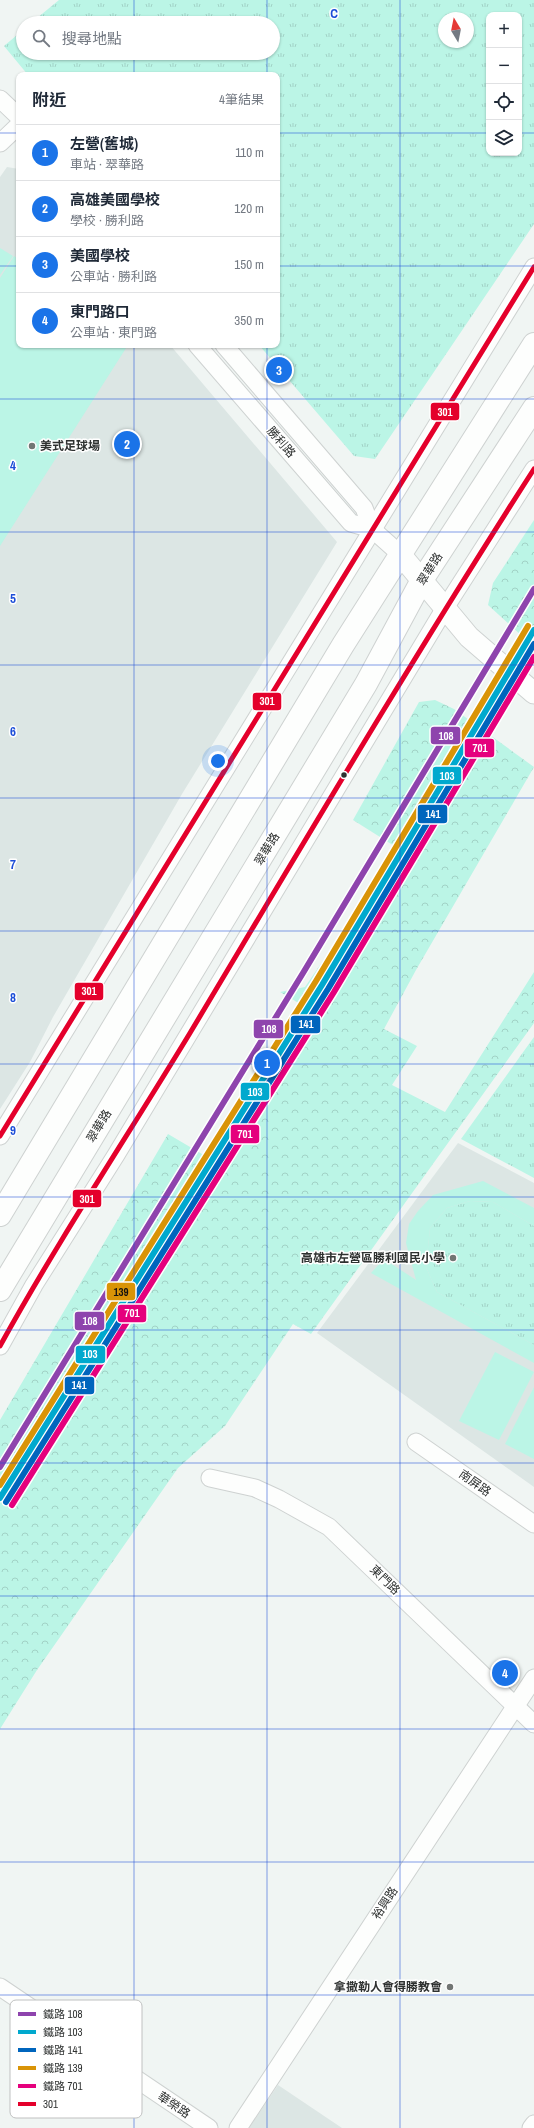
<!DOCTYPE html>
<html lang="zh-TW">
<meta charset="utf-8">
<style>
body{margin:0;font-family:"Archivo Narrow","Noto Sans TC",sans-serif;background:#f2f2f3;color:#1f2937}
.controls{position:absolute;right:12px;top:12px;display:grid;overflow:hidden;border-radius:8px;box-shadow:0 1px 3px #0004}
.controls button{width:36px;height:36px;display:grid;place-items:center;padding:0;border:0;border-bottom:1px solid #e0e1e3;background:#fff;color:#1f2937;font:20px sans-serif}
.compass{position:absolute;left:438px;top:12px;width:36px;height:36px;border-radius:50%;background:#fff;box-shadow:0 1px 3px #0004;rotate:350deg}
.you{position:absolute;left:218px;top:761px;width:14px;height:14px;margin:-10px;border:3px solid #fff;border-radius:50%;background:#1a73e8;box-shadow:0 0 0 6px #1a73e833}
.badge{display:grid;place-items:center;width:26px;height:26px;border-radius:50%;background:#1a73e8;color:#fff;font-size:13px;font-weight:700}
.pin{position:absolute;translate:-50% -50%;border:2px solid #fff;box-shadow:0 1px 4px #0006}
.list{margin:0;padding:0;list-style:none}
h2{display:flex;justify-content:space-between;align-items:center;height:52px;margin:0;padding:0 16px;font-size:17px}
h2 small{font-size:13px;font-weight:400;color:#747a83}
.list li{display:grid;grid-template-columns:26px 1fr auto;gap:12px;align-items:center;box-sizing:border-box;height:56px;padding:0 16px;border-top:1px solid #e0e1e3}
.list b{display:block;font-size:15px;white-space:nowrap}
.list p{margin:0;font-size:13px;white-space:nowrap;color:#747a83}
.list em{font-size:13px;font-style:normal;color:#747a83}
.icon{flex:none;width:22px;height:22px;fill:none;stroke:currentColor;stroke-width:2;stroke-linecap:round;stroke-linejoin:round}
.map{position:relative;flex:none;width:534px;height:2128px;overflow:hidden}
.search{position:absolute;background:#fff;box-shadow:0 1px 3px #0004;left:16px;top:16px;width:264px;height:44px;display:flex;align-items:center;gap:10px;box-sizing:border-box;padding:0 14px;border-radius:22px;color:#747a83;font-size:15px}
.panel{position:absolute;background:#fff;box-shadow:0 1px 3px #0004;left:16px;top:72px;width:264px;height:276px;border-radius:8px}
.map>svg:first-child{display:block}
.built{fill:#dce6e4}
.grass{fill:url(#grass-tufts);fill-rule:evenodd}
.park{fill:url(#park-crowns)}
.garden{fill:#bbf5e6}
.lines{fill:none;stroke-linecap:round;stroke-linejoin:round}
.minor-casing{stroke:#ced2d1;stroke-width:19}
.tertiary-casing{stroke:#ced2d1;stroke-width:23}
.primary-casing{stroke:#ced2d1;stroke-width:24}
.minor{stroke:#fdfefd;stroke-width:17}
.tertiary{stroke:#fdfefd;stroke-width:21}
.primary{stroke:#fdfefd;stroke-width:22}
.bus-1-casing{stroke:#fff;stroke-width:8}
.bus-1{stroke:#e4002b;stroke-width:5}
.rail-1-casing{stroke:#fff;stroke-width:9}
.rail-2-casing{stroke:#fff;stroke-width:9}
.rail-3-casing{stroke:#fff;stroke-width:9}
.rail-4-casing{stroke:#fff;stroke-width:9}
.rail-5-casing{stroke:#fff;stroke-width:9}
.rail-1{stroke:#8e44ad;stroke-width:6}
.rail-2{stroke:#00a9ce;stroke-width:6}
.rail-3{stroke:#0065bd;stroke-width:6}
.rail-4{stroke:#d99407;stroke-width:6}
.rail-5{stroke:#e5007d;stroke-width:6}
.grid{fill:none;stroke:#1d4ed8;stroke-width:1;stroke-opacity:0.55}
.poi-dot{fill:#727674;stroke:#fff;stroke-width:1.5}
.bus-dot{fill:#2e3130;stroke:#fff;stroke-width:1.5}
.labels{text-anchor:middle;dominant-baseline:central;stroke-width:3;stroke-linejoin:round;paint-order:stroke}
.street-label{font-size:12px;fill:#2e3130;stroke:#fff}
.poi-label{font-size:12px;font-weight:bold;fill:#2e3130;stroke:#fff;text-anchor:end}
.key{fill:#fff;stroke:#c0c1c1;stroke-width:1}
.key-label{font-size:11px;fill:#2e3130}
.grid-label{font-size:13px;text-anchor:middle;font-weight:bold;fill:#1d4ed8;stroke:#fff;stroke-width:3;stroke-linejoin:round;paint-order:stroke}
.line-badge{stroke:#fff;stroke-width:1.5}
.badge-label{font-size:11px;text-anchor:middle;font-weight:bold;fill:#fff}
.pale-badge-label{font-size:11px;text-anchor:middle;font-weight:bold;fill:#111}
</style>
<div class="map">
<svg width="534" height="2128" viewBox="0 0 534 2128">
<defs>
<pattern id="grass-tufts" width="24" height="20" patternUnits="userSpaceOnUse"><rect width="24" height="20" fill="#bbf5e6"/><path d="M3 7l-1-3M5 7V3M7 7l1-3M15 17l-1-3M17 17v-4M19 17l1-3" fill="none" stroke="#a1d2c6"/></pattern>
<pattern id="park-crowns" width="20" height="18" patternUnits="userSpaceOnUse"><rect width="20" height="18" fill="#bbf5e6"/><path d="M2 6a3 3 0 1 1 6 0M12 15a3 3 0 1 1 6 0" fill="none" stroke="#a1d2c6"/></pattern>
</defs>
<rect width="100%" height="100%" fill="#f0f5f3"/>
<g class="built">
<path d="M 7,167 L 19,169 L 19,345 L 170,345 L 337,542 L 182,794 L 53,1017 L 30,1062 L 0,1109 L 0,177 Z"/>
<path d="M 458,1143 L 534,1183 L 534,1487 L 317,1333 Z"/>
<path d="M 278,2085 L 342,2128 L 249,2128 Z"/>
</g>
<g class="grass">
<path d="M 59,0 L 534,0 L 534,224 L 375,459 L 354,456 L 259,345 L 277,345 L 277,75 L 28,75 L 4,46 L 23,30 L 23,53 L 273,53 L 273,23 L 31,23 ZM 489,15 L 519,15 L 519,153 L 489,153 ZM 444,18 L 468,18 L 468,42 L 444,42 Z"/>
<path d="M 534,1037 L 534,1178 L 461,1139 Z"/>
<path d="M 470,1201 L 493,1202 L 534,1226 L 534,1345 L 437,1292 L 426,1267 L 430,1228 L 447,1208 Z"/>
</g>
<g class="park">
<path d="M 534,520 L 534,647 L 488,605 L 493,583 Z"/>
<path d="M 435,700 L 454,709 L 534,767 L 416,970 L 384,1029 L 417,1046 L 392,1085 L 445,1112 L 534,972 L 534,1023 L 311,1334 L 293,1324 L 225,1426 L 178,1468 L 37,1670 L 0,1729 L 0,1420 L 168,1134 L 219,1164 L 302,1005 L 280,992 L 305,987 L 359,908 L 382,901 L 399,882 L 407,854 L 353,820 L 419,702 Z"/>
</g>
<g class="garden">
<path d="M 0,248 L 13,256 L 0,275 Z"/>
<path d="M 14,256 L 19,260 L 19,345 L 128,345 L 0,546 L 0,278 Z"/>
<path d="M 483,1181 L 534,1208 L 534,1226 L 493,1202 L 470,1201 L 447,1208 L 430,1228 L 426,1267 L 437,1292 L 534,1345 L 534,1363 L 371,1273 L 384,1259 L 416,1280 L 406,1243 L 409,1224 L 418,1211 L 433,1195 Z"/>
<path d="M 495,1352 L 534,1372 L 499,1440 L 459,1421 Z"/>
<path d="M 534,1387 L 534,1459 L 505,1444 Z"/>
</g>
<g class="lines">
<defs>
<g id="minor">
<path d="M 0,99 L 19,117"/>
<path d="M 0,143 L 19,125"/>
<path d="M 197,345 L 351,523 L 372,529 L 400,554"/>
<path d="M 224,345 L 364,508 L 372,529"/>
<path d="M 0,1136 L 534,267"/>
<path d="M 0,1346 L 34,1285 L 116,1155 L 445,608 L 534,469"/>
<path d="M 416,1442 L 534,1524"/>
<path d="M 210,1478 L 255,1488 L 279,1499 L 329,1527 L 534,1724"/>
<path d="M 0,1987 L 209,2128"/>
<path d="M 238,2128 L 534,1678"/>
<path d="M 531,2128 L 534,2124"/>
</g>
<path id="tertiary" d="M 400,554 L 469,637 L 534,693"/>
<g id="primary">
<path d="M 0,1215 L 343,645 L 534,344"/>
<path d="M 0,1290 L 366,684 L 422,580 L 534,408"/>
</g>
</defs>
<use href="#minor" class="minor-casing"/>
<use href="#tertiary" class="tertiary-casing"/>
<use href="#primary" class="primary-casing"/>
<use href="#minor" class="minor"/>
<use href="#tertiary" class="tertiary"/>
<use href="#primary" class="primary"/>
<defs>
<g id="bus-1">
<path d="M 0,1136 L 534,267"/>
<path d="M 0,1346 C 59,1239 127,1137 190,1033 C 303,844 415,654 534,469"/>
</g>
</defs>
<use href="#bus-1" class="bus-1-casing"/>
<use href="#bus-1" class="bus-1"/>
<defs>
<path id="rail-1" d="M 0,1467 L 303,973 L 534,589"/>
<path id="rail-2" d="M 0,1498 L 322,985 L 534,630"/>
<path id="rail-3" d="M 6,1502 L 328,989 L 534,644"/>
<path id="rail-4" d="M 0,1485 L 316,981 L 528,626"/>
<path id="rail-5" d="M 12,1505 L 334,992 L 534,657"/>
</defs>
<use href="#rail-1" class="rail-1-casing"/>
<use href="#rail-2" class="rail-2-casing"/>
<use href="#rail-3" class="rail-3-casing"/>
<use href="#rail-4" class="rail-4-casing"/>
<use href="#rail-5" class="rail-5-casing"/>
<use href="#rail-1" class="rail-1"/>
<use href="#rail-2" class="rail-2"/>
<use href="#rail-3" class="rail-3"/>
<use href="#rail-4" class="rail-4"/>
<use href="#rail-5" class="rail-5"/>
</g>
<path class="grid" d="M 134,0 L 134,23M 267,0 L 267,23M 400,0 L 400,2128M 134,53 L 134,75M 267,53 L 267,75M 0,133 L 19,133M 277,133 L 489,133M 519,133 L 534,133M 0,266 L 19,266M 277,266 L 534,266M 134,345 L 134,2128M 267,345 L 267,2128M 0,399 L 534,399M 0,532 L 534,532M 0,665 L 534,665M 0,798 L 534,798M 0,931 L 534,931M 0,1064 L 534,1064M 0,1197 L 534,1197M 0,1330 L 534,1330M 0,1463 L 534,1463M 0,1596 L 534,1596M 0,1729 L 534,1729M 0,1862 L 534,1862M 0,1995 L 534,1995"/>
<g class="poi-dot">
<circle cx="32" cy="446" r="4"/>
<circle cx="453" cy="1258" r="4"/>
<circle cx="450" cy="1987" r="4"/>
</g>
<circle class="bus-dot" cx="344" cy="775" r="3.5"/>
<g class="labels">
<g class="street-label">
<text transform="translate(281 442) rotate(49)">勝利路</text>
<text transform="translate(430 569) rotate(-58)">翠華路</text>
<text transform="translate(267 849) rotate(-59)">翠華路</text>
<text transform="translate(99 1126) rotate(-59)">翠華路</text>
<text transform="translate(475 1483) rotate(35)">南屏路</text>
<text transform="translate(385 1580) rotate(44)">東門路</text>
<text transform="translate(385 1903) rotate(-57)">裕興路</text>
<text transform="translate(174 2105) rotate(34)">華榮路</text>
</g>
<g class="poi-label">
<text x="40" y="446" text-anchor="start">美式足球場</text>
<text x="445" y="1258">高雄市左營區勝利國民小學</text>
<text x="442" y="1987">拿撒勒人會得勝教會</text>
</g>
</g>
<rect x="10" y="2000" width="132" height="118" rx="6" class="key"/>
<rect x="18" y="2012" width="18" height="4" fill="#8e44ad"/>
<rect x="18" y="2030" width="18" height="4" fill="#00a9ce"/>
<rect x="18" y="2048" width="18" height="4" fill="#0065bd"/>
<rect x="18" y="2066" width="18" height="4" fill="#d99407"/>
<rect x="18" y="2084" width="18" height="4" fill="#e5007d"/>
<rect x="18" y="2102" width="18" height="4" fill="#e4002b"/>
<g class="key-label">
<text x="43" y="2018">鐵路 108</text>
<text x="43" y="2036">鐵路 103</text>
<text x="43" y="2054">鐵路 141</text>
<text x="43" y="2072">鐵路 139</text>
<text x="43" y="2090">鐵路 701</text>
<text x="43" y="2108">301</text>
</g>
<g class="grid-label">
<text x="334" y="18">C</text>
<text x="13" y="470">4</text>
<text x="13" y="603">5</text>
<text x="13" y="736">6</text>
<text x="13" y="869">7</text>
<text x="13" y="1002">8</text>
<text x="13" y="1135">9</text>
</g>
<g class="line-badge">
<rect x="430" y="402" width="30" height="19" rx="4" fill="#e4002b"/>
<rect x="252" y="692" width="30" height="19" rx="4" fill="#e4002b"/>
<rect x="430" y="726" width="31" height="19" rx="4" fill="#8e44ad"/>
<rect x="464" y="738" width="31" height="20" rx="4" fill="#e5007d"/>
<rect x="432" y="766" width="30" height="19" rx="4" fill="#00a9ce"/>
<rect x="417" y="804" width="31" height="20" rx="4" fill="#0065bd"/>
<rect x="74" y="982" width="30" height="19" rx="4" fill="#e4002b"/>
<rect x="290" y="1015" width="31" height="19" rx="4" fill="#0065bd"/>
<rect x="253" y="1019" width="31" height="20" rx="4" fill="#8e44ad"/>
<rect x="240" y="1082" width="30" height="19" rx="4" fill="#00a9ce"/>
<rect x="230" y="1124" width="30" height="20" rx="4" fill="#e5007d"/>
<rect x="72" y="1189" width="30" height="19" rx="4" fill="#e4002b"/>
<rect x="106" y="1282" width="30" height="19" rx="4" fill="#d99407"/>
<rect x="117" y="1304" width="30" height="19" rx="4" fill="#e5007d"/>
<rect x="74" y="1311" width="31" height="20" rx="4" fill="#8e44ad"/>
<rect x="75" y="1345" width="31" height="19" rx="4" fill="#00a9ce"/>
<rect x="64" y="1376" width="31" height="19" rx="4" fill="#0065bd"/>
</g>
<g class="badge-label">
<text x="445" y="416">301</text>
<text x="267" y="705">301</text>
<text x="446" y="740">108</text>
<text x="480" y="752">701</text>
<text x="447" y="780">103</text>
<text x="433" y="818">141</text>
<text x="89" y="995">301</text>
<text x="306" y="1028">141</text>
<text x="269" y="1033">108</text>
<text x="255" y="1096">103</text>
<text x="245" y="1138">701</text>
<text x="87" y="1203">301</text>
<text x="132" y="1317">701</text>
<text x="90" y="1325">108</text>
<text x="90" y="1358">103</text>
<text x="79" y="1389">141</text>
</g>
<g class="pale-badge-label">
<text x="121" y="1296">139</text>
</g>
</svg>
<div class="controls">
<button>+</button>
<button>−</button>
<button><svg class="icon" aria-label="locate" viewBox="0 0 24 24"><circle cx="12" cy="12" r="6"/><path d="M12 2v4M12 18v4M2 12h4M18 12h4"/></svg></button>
<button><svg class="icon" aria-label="layers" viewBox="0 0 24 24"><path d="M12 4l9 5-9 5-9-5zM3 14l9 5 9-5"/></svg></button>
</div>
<svg class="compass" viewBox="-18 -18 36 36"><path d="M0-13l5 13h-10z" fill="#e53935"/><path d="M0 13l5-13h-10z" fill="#747a83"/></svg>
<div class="you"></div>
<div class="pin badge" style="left:267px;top:1063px">1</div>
<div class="pin badge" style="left:127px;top:444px">2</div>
<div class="pin badge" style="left:279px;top:370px">3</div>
<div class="pin badge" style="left:505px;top:1673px">4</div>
<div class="search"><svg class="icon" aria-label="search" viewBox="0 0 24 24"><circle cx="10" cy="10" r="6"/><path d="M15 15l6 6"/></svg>搜尋地點</div>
<section class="panel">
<h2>附近<small>4筆結果</small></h2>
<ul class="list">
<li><span class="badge">1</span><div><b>左營(舊城)</b><p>車站 · 翠華路</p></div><em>110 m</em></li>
<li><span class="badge">2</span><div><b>高雄美國學校</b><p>學校 · 勝利路</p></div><em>120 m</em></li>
<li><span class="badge">3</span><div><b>美國學校</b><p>公車站 · 勝利路</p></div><em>150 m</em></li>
<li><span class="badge">4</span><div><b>東門路口</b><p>公車站 · 東門路</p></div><em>350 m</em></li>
</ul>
</section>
</div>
